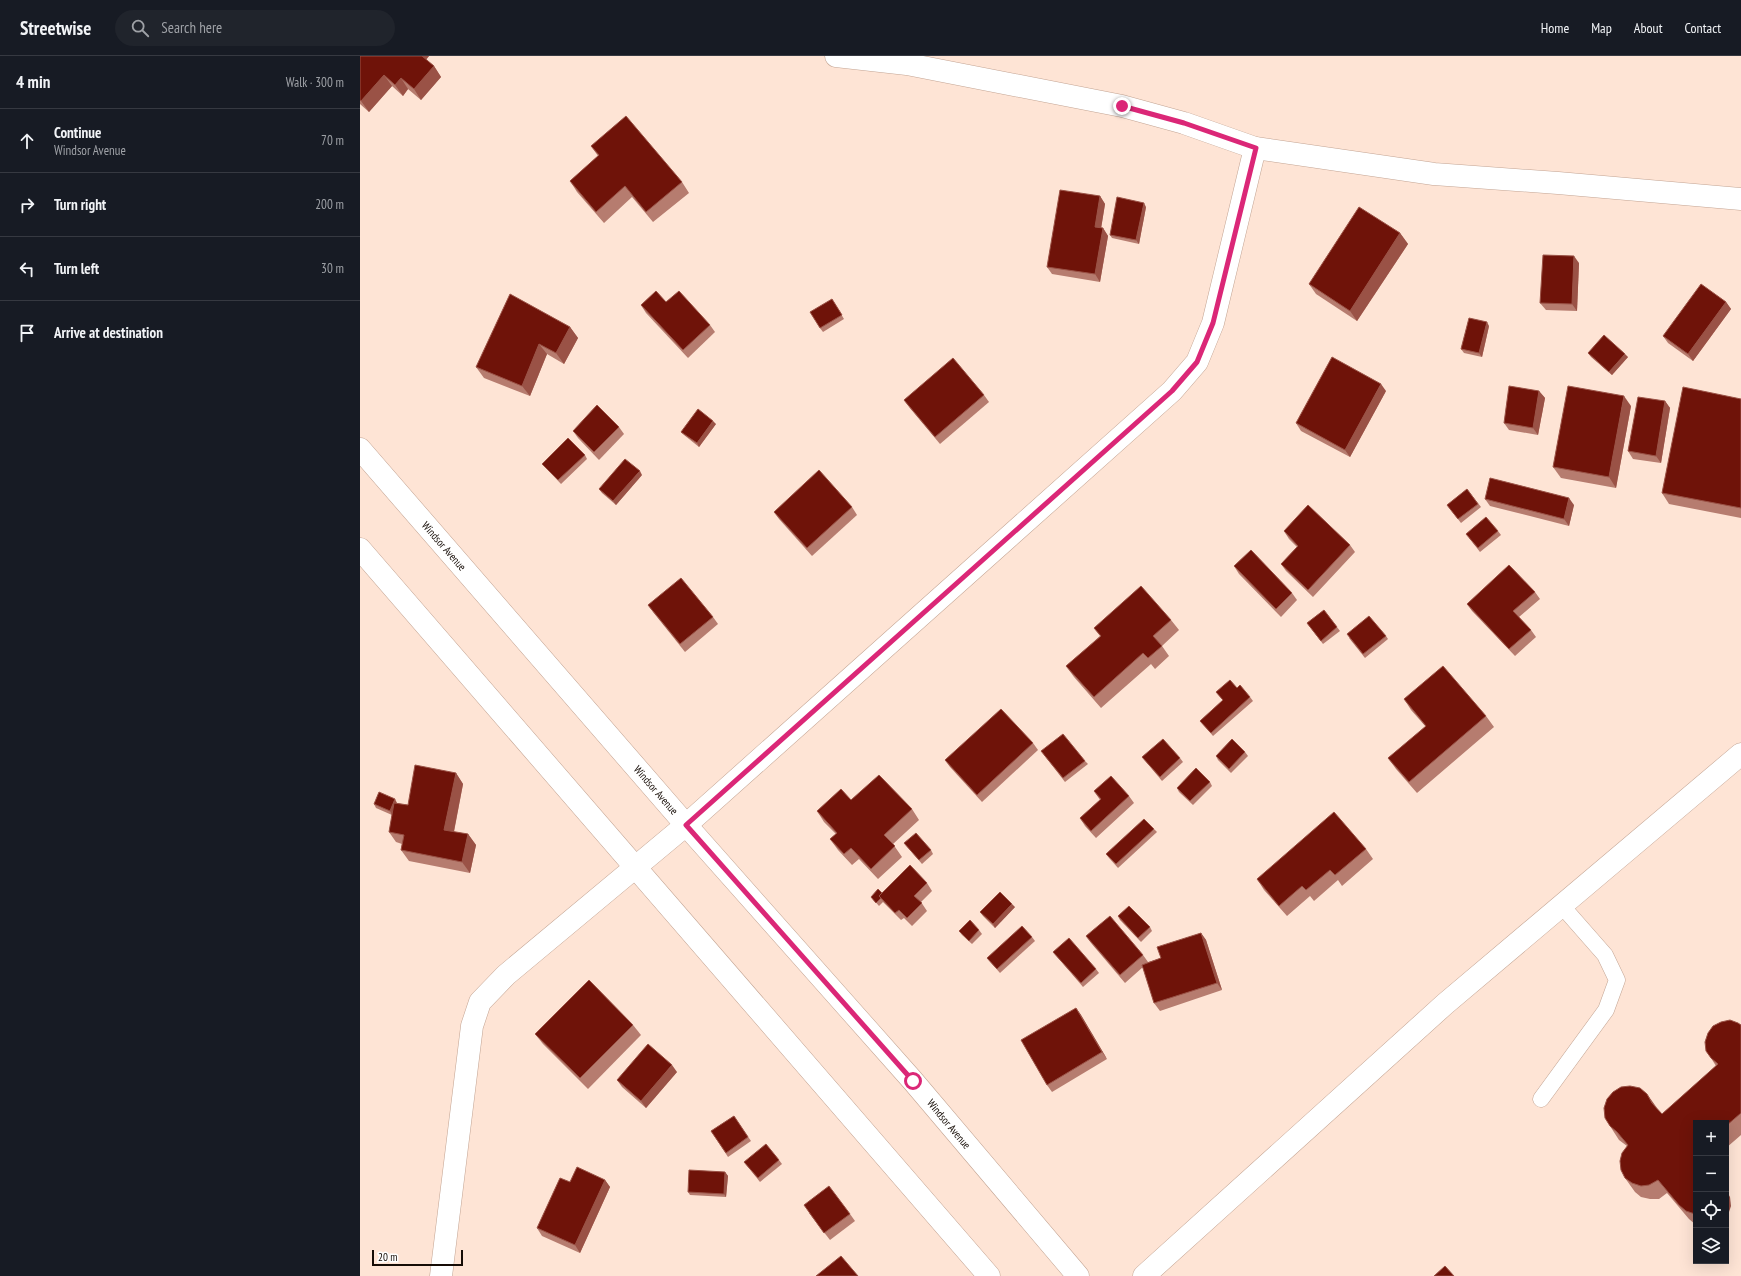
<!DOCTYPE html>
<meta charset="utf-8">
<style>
body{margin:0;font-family:"PT Sans Narrow",sans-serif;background:#20242c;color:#f1f3f6}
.controls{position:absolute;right:12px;bottom:12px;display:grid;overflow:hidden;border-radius:0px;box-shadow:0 4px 16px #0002}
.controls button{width:36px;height:36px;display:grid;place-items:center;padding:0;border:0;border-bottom:1px solid #363941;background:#171b24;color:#f1f3f6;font:20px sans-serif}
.scale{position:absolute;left:12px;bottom:10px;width:91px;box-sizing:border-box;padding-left:4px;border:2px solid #160c06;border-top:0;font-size:11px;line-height:14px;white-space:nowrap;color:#160c06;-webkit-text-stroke:3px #fff;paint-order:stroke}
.stop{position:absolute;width:12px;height:12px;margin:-9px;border:3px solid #db2777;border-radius:50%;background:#fff}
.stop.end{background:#db2777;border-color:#fff;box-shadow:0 1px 4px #0008}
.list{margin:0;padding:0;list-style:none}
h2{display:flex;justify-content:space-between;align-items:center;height:52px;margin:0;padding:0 16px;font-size:17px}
h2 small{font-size:13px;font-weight:400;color:#9ea1a6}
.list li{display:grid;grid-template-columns:26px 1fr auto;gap:12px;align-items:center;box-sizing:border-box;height:64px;padding:0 16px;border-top:1px solid #363941}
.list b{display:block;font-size:15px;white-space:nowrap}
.list p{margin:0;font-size:13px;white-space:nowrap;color:#9ea1a6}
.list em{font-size:13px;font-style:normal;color:#9ea1a6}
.icon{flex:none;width:22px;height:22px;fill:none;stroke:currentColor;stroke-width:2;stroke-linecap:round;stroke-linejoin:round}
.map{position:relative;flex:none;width:1381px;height:1220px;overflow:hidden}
header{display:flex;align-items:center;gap:24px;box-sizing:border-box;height:56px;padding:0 20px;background:#171b24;border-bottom:1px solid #363941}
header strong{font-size:19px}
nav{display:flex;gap:22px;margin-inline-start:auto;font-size:14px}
.search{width:280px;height:36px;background:#20242c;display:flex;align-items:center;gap:10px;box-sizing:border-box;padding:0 14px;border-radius:22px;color:#9ea1a6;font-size:15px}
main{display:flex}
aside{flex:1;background:#171b24}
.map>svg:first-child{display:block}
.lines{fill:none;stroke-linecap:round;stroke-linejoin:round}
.service-casing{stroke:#c3a493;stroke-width:17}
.minor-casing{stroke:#c3a493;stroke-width:23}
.secondary-casing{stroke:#c3a493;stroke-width:23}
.service{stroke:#fff;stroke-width:16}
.minor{stroke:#fff;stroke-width:22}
.secondary{stroke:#fff;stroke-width:22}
.wall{fill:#b67c6f}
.shaded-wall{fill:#9a5246}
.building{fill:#6f1309;stroke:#9a5246}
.route{stroke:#db2777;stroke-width:5}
.labels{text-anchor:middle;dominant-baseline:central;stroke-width:4;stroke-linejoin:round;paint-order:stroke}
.street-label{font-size:11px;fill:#160c06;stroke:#fff}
</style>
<header>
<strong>Streetwise</strong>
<div class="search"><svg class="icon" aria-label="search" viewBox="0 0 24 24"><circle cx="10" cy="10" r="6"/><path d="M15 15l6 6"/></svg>Search here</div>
<nav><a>Home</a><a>Map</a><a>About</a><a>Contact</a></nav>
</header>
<main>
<aside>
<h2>4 min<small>Walk · 300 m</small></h2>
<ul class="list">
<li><svg class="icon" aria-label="ahead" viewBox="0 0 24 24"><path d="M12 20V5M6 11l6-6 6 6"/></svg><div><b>Continue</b><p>Windsor Avenue</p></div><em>70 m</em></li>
<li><svg class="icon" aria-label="right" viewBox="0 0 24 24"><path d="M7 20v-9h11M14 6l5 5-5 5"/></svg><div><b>Turn right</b></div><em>200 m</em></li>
<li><svg class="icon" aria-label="left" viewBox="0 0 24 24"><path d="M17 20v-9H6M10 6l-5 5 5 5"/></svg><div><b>Turn left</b></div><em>30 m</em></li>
<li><svg class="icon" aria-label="arrive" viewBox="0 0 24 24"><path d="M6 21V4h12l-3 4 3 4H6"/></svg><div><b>Arrive at destination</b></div></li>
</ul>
</aside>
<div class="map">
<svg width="1381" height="1220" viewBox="0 0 1381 1220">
<rect width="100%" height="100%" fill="#fee4d5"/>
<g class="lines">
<defs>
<path id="service" d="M 1181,1043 L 1246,954 L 1257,924 L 1245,899 L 1202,850"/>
<g id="minor">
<path d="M 476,0 L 547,8 L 762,50 L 824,67 L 895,92 L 1074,118 L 1198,127 L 1381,143"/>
<path d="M 81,1220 L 112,970 L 120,946 L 146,919 L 326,769 L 812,335 L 837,306 L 853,267 L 895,92"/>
<path d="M 784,1220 L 1085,948 L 1381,698"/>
</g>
<g id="secondary">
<path d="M 0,393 L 326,769 L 553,1025 L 718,1220"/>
<path d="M 0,493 L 629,1220"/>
</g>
</defs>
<use href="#service" class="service-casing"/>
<use href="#minor" class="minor-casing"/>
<use href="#secondary" class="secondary-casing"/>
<use href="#service" class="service"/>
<use href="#minor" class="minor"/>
<use href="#secondary" class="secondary"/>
</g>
<g class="wall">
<path d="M 0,0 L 69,0 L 66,4 L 74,10 L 81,21 L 61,44 L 48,33 L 43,40 L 32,30 L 9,56 L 0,48 Z"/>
<path d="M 231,90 L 322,126 L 329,137 L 293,166 L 272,141 L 244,167 L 217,136 L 210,125 L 238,100 Z"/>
<path d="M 740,140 L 745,148 L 741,172 L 743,172 L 748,180 L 740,226 L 692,218 L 687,211 Z"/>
<path d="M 786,151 L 779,188 L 752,182 L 750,179 Z"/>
<path d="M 1040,177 L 1048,188 L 997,265 L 956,238 L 949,228 Z"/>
<path d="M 1219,207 L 1217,255 L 1186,254 L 1180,247 Z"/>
<path d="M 472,243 L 484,263 L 463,276 L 460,272 Z"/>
<path d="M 306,246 L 350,269 L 355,276 L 328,302 L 286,257 L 281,249 Z"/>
<path d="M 1366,246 L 1371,253 L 1333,305 L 1308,287 L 1303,280 Z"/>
<path d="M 1129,270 L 1122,301 L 1104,297 L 1101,293 Z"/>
<path d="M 210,271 L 218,282 L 204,308 L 187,298 L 170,340 L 124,322 L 116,311 Z"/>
<path d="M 1228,297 L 1268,301 L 1252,319 L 1231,301 Z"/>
<path d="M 1026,335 L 990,401 L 941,375 L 936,367 Z"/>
<path d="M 1179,335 L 1185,342 L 1178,379 L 1149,374 L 1144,367 Z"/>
<path d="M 624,339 L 629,346 L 580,388 L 549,351 L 544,344 Z"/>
<path d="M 1381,343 L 1381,462 L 1309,448 L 1302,437 Z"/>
<path d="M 1305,345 L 1310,352 L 1301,407 L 1273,403 L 1268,395 Z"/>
<path d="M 1271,350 L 1256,432 L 1201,422 L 1193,411 Z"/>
<path d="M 356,368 L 339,391 L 324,379 L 321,376 Z"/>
<path d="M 259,371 L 264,378 L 239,404 L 218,382 L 213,375 Z"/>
<path d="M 225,399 L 227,403 L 201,428 L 185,411 L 182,408 Z"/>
<path d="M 282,419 L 256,449 L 242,437 L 239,433 Z"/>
<path d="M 1107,433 L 1121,451 L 1101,467 L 1087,449 Z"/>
<path d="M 1125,443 L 1214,449 L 1209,470 L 1130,450 Z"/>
<path d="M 492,451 L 497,459 L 452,500 L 419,463 L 414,456 Z"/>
<path d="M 924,475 L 990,489 L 995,496 L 953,541 L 926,515 L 921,508 L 937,491 L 929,483 Z"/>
<path d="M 1138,475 L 1141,479 L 1120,496 L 1109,482 Z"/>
<path d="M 874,510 L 932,537 L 937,544 L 921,561 L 879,518 Z"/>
<path d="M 1175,536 L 1180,543 L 1159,561 L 1171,574 L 1176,581 L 1155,600 L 1112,555 L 1107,548 Z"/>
<path d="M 288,549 L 353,561 L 358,568 L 325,596 L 293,556 Z"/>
<path d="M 964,554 L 980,575 L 963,588 L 947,567 Z"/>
<path d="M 811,564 L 819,574 L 802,590 L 809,600 L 795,613 L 791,608 L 741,652 L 714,621 L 706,610 L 740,580 L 734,572 Z"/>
<path d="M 1026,580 L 1028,583 L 1005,602 L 989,582 Z"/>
<path d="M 877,632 L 890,641 L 893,645 L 853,680 L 840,665 L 863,644 L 856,636 Z"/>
<path d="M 1044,643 L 1126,660 L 1134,671 L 1057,737 L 1036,713 L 1028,702 L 1066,671 L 1051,654 Z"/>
<path d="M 673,687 L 678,694 L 622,746 L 590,711 L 585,704 Z"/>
<path d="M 885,696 L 888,700 L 871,717 L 858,704 L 856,700 Z"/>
<path d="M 684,699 L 725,705 L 728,708 L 705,726 Z"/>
<path d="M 782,701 L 820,702 L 823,706 L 802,725 Z"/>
<path d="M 96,717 L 103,728 L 94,776 L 108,778 L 116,789 L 110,817 L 49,805 L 41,794 L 42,788 L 36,786 L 29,776 L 32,759 L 16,752 L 14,748 L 37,747 L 48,749 Z"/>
<path d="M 850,726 L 852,730 L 833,749 L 819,736 L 817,732 Z"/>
<path d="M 734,735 L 769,740 L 774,747 L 736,782 L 725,770 L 720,762 L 740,744 Z"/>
<path d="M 491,744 L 552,753 L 559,764 L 533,788 L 542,801 L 518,823 L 499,803 L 492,809 L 478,794 L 470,783 L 476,778 L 464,766 L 457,755 Z"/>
<path d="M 794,773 L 797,776 L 758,812 L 749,802 L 746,798 Z"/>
<path d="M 544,787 L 571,794 L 573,798 L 562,808 Z"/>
<path d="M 1006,793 L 1013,803 L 982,830 L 978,824 L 954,845 L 950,840 L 927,860 L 904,834 L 897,823 Z"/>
<path d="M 567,827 L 572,835 L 561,846 L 567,855 L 552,870 L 544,862 L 541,864 L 523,846 L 519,850 L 511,841 L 522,837 Z"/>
<path d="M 655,851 L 635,872 L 623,860 L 620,856 Z"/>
<path d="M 758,860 L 790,871 L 792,875 L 781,886 L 760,864 Z"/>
<path d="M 619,874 L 622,878 L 612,888 L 602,879 L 599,875 Z"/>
<path d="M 841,877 L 846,884 L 862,934 L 800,955 L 794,947 L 783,911 L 765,927 L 731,887 L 726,880 L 783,899 L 788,906 L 801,902 Z"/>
<path d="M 672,881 L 675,885 L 640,917 L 627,902 Z"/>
<path d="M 693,896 L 736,913 L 739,917 L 723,931 Z"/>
<path d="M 716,952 L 721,959 L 747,1003 L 692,1036 L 687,1029 Z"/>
<path d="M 273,969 L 281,979 L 228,1033 L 183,988 L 175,978 Z"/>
<path d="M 1381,969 L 1381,1079 L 1366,1092 L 1366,1067 L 1336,1067 L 1336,1169 L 1329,1163 L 1307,1137 L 1299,1143 L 1290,1143 L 1281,1141 L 1275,1136 L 1265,1122 L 1267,1090 L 1259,1084 L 1250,1070 L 1297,1053 L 1302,1058 L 1356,1010 L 1351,1002 Z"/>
<path d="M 317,1016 L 286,1052 L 262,1031 L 257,1024 Z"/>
<path d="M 374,1060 L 391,1085 L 368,1101 L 351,1075 Z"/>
<path d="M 419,1104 L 422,1108 L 400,1126 L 384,1106 Z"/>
<path d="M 365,1116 L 368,1120 L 366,1141 L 330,1139 L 328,1136 Z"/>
<path d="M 245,1124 L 250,1131 L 220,1197 L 182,1180 L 177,1172 Z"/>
<path d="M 449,1157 L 490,1158 L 495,1165 L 470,1184 Z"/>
</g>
<g class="shaded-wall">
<path d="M 60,0 L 69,0 L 64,6 Z"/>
<path d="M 74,10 L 81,21 L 61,44 L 54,33 Z"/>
<path d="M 24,19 L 32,30 L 9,56 L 1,45 Z"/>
<path d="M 41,22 L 48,33 L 43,40 L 35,29 Z"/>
<path d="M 740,140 L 745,148 L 740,179 L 735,171 Z"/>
<path d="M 784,147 L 786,151 L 779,188 L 776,184 Z"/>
<path d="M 743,172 L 748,180 L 740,226 L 735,218 Z"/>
<path d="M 1040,177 L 1048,188 L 997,265 L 990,255 Z"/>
<path d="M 1214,200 L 1219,207 L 1217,255 L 1212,248 Z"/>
<path d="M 1366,246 L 1371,253 L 1333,305 L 1328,298 Z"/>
<path d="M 1127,266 L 1129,270 L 1122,301 L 1119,297 Z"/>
<path d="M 210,271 L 218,282 L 204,308 L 196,297 Z"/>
<path d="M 179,288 L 187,298 L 170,340 L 162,330 Z"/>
<path d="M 1265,298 L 1268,301 L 1252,319 L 1249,316 Z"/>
<path d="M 1021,328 L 1026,335 L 990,401 L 985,394 Z"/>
<path d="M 1179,335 L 1185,342 L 1178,379 L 1173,372 Z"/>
<path d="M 1264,340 L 1271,350 L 1256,432 L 1249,421 Z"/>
<path d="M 1305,345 L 1310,352 L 1301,407 L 1296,400 Z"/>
<path d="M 353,365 L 356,368 L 339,391 L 337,387 Z"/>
<path d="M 280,415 L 282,419 L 256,449 L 253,445 Z"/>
<path d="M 1209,442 L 1214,449 L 1209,470 L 1204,463 Z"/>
<path d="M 96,717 L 103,728 L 92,785 L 84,774 Z"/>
<path d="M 35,743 L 37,747 L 32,759 L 30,755 Z"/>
<path d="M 108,778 L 116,789 L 110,817 L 102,806 Z"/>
<path d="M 652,848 L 655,851 L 635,872 L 633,868 Z"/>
<path d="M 841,877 L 846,884 L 862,934 L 857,927 Z"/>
<path d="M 716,952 L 721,959 L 747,1003 L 742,996 Z"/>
<path d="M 312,1009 L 317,1016 L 286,1052 L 281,1045 Z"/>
<path d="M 1287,1038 L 1297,1052 L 1292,1047 Z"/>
<path d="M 365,1116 L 368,1120 L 366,1141 L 364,1138 Z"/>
<path d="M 245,1124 L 250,1131 L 220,1197 L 215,1189 Z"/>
<path d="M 1366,1134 L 1370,1141 L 1371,1150 L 1368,1159 L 1366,1161 Z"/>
</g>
<g class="building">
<path d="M 0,0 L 62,0 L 74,10 L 54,33 L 41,22 L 35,29 L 24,19 L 1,45 L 0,44 Z"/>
<path d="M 266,60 L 322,126 L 286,156 L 265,130 L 236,156 L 210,125 L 239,99 L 231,90 Z"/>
<path d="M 700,134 L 740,140 L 735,171 L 743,172 L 735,218 L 687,211 Z"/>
<path d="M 757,141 L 784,147 L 776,184 L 750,179 Z"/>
<path d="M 999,151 L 1040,177 L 990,255 L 949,228 Z"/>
<path d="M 1183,199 L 1214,200 L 1212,248 L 1180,247 Z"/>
<path d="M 1341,228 L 1366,246 L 1328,298 L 1303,280 Z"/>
<path d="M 296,235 L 306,246 L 319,235 L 350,269 L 323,294 L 281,249 Z"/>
<path d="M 150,238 L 210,271 L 196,297 L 179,288 L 162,330 L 116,311 Z"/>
<path d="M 472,243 L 482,259 L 460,272 L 450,256 Z"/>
<path d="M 1109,262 L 1127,266 L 1119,297 L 1101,293 Z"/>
<path d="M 1244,279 L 1265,298 L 1249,316 L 1228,297 Z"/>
<path d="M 972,301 L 1021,328 L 985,394 L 936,367 Z"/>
<path d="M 593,302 L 624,339 L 575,381 L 544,344 Z"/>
<path d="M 1149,330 L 1179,335 L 1173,372 L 1144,367 Z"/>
<path d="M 1208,330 L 1264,340 L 1249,421 L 1193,411 Z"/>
<path d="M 1323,331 L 1381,343 L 1381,452 L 1302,437 Z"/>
<path d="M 1278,341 L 1305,345 L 1296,400 L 1268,395 Z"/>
<path d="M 237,349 L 259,371 L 234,396 L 213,375 Z"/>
<path d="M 338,353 L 353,365 L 337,387 L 321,376 Z"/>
<path d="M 208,382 L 225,399 L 198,424 L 182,408 Z"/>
<path d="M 265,403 L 280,415 L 253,445 L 239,433 Z"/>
<path d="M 459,414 L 492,451 L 447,492 L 414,456 Z"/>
<path d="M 1130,422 L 1209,442 L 1204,463 L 1125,443 Z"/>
<path d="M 1107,433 L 1118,448 L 1098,463 L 1087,449 Z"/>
<path d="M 948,449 L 990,489 L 948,534 L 921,508 L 938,490 L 924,475 Z"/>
<path d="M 1126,461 L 1138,475 L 1118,492 L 1106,478 Z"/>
<path d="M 891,494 L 932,537 L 916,553 L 874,510 Z"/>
<path d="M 1149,509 L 1175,536 L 1153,555 L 1171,574 L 1149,593 L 1107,548 Z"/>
<path d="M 321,522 L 353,561 L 320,588 L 288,549 Z"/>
<path d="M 781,530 L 811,564 L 793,580 L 802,590 L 788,602 L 783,597 L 734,641 L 706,610 L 741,580 L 734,572 Z"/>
<path d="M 964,554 L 977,571 L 961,585 L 947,567 Z"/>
<path d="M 1009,560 L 1026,580 L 1003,598 L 987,578 Z"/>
<path d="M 1083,610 L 1126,660 L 1049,726 L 1028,702 L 1066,670 L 1044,643 Z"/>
<path d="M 870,624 L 877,632 L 880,629 L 890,641 L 851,677 L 840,665 L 863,644 L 856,636 Z"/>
<path d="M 641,653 L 673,687 L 617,739 L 585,704 Z"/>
<path d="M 703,678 L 725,705 L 703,722 L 681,695 Z"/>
<path d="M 803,683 L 820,702 L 800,721 L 782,701 Z"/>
<path d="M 872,683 L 885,696 L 869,713 L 856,700 Z"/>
<path d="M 55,709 L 96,717 L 84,774 L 108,778 L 102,806 L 41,794 L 44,779 L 29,776 L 34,747 L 48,749 Z"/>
<path d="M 836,712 L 850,726 L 830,745 L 817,732 Z"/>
<path d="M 519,719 L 552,753 L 524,779 L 535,790 L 511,813 L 491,792 L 484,798 L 470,783 L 477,777 L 457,755 L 481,733 L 491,744 Z"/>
<path d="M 751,720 L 769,740 L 731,775 L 720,762 L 741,743 L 734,735 Z"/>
<path d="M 19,736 L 35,743 L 30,755 L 14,748 Z"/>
<path d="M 974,756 L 1006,793 L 975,819 L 970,814 L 946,834 L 942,830 L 919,850 L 897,823 Z"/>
<path d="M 784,763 L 794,773 L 756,808 L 746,798 Z"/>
<path d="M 556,777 L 571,794 L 559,804 L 544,787 Z"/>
<path d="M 550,809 L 567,827 L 554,840 L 562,847 L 547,862 L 539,854 L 535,857 L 519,840 Z"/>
<path d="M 518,833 L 522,837 L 519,840 L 521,842 L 516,847 L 511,841 Z"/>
<path d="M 640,836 L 652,848 L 633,868 L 620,856 Z"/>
<path d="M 769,850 L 790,871 L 778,882 L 758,860 Z"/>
<path d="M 750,860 L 783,899 L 760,919 L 726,880 Z"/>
<path d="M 610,864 L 619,874 L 609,885 L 599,875 Z"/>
<path d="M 662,870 L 672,881 L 637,913 L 627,902 Z"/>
<path d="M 841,877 L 857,927 L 794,947 L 782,909 L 801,902 L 797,891 Z"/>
<path d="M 709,882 L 736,913 L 721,927 L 693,896 Z"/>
<path d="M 229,924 L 273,969 L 220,1022 L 175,978 Z"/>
<path d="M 716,952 L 742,996 L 687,1029 L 661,984 Z"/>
<path d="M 1370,964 L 1378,967 L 1381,969 L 1381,1057 L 1366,1070 L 1366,1067 L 1336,1067 L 1336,1158 L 1335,1158 L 1326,1155 L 1319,1149 L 1298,1124 L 1289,1129 L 1281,1130 L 1272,1127 L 1265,1122 L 1261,1114 L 1260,1105 L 1262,1097 L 1268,1089 L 1257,1076 L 1250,1070 L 1245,1062 L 1244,1052 L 1247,1043 L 1253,1036 L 1261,1031 L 1270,1030 L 1280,1032 L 1287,1038 L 1292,1047 L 1302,1058 L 1358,1008 L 1351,1002 L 1346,995 L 1345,986 L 1348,977 L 1353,970 L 1361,966 Z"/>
<path d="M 288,988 L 312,1009 L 281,1045 L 257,1024 Z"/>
<path d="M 374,1060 L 388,1081 L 366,1097 L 351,1075 Z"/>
<path d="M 406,1088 L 419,1104 L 398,1122 L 384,1106 Z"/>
<path d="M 217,1111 L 245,1124 L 215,1189 L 177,1172 L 200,1122 L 210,1126 Z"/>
<path d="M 329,1114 L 365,1116 L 364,1138 L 328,1136 Z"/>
<path d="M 469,1130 L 490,1158 L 464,1177 L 444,1149 Z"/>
<path d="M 481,1200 L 498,1220 L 456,1220 Z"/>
<path d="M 1085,1210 L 1094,1220 L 1074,1220 Z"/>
</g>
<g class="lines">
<path class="route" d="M 553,1025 L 326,769 L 812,335 L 837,306 L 853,267 L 896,92 L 824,67 L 762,50"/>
</g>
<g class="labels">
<g class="street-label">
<text transform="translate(84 490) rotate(49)">Windsor Avenue</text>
<text transform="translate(296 734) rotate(49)">Windsor Avenue</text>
<text transform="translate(589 1068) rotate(50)">Windsor Avenue</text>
</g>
</g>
</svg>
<div class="controls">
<button>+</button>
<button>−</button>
<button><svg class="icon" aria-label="locate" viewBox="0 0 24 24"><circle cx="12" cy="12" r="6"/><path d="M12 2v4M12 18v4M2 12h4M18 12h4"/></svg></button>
<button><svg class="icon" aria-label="layers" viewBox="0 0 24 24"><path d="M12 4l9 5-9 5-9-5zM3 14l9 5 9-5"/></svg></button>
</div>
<div class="scale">20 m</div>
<div class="stop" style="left:553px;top:1025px"></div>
<div class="stop end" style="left:762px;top:50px"></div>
</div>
</main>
